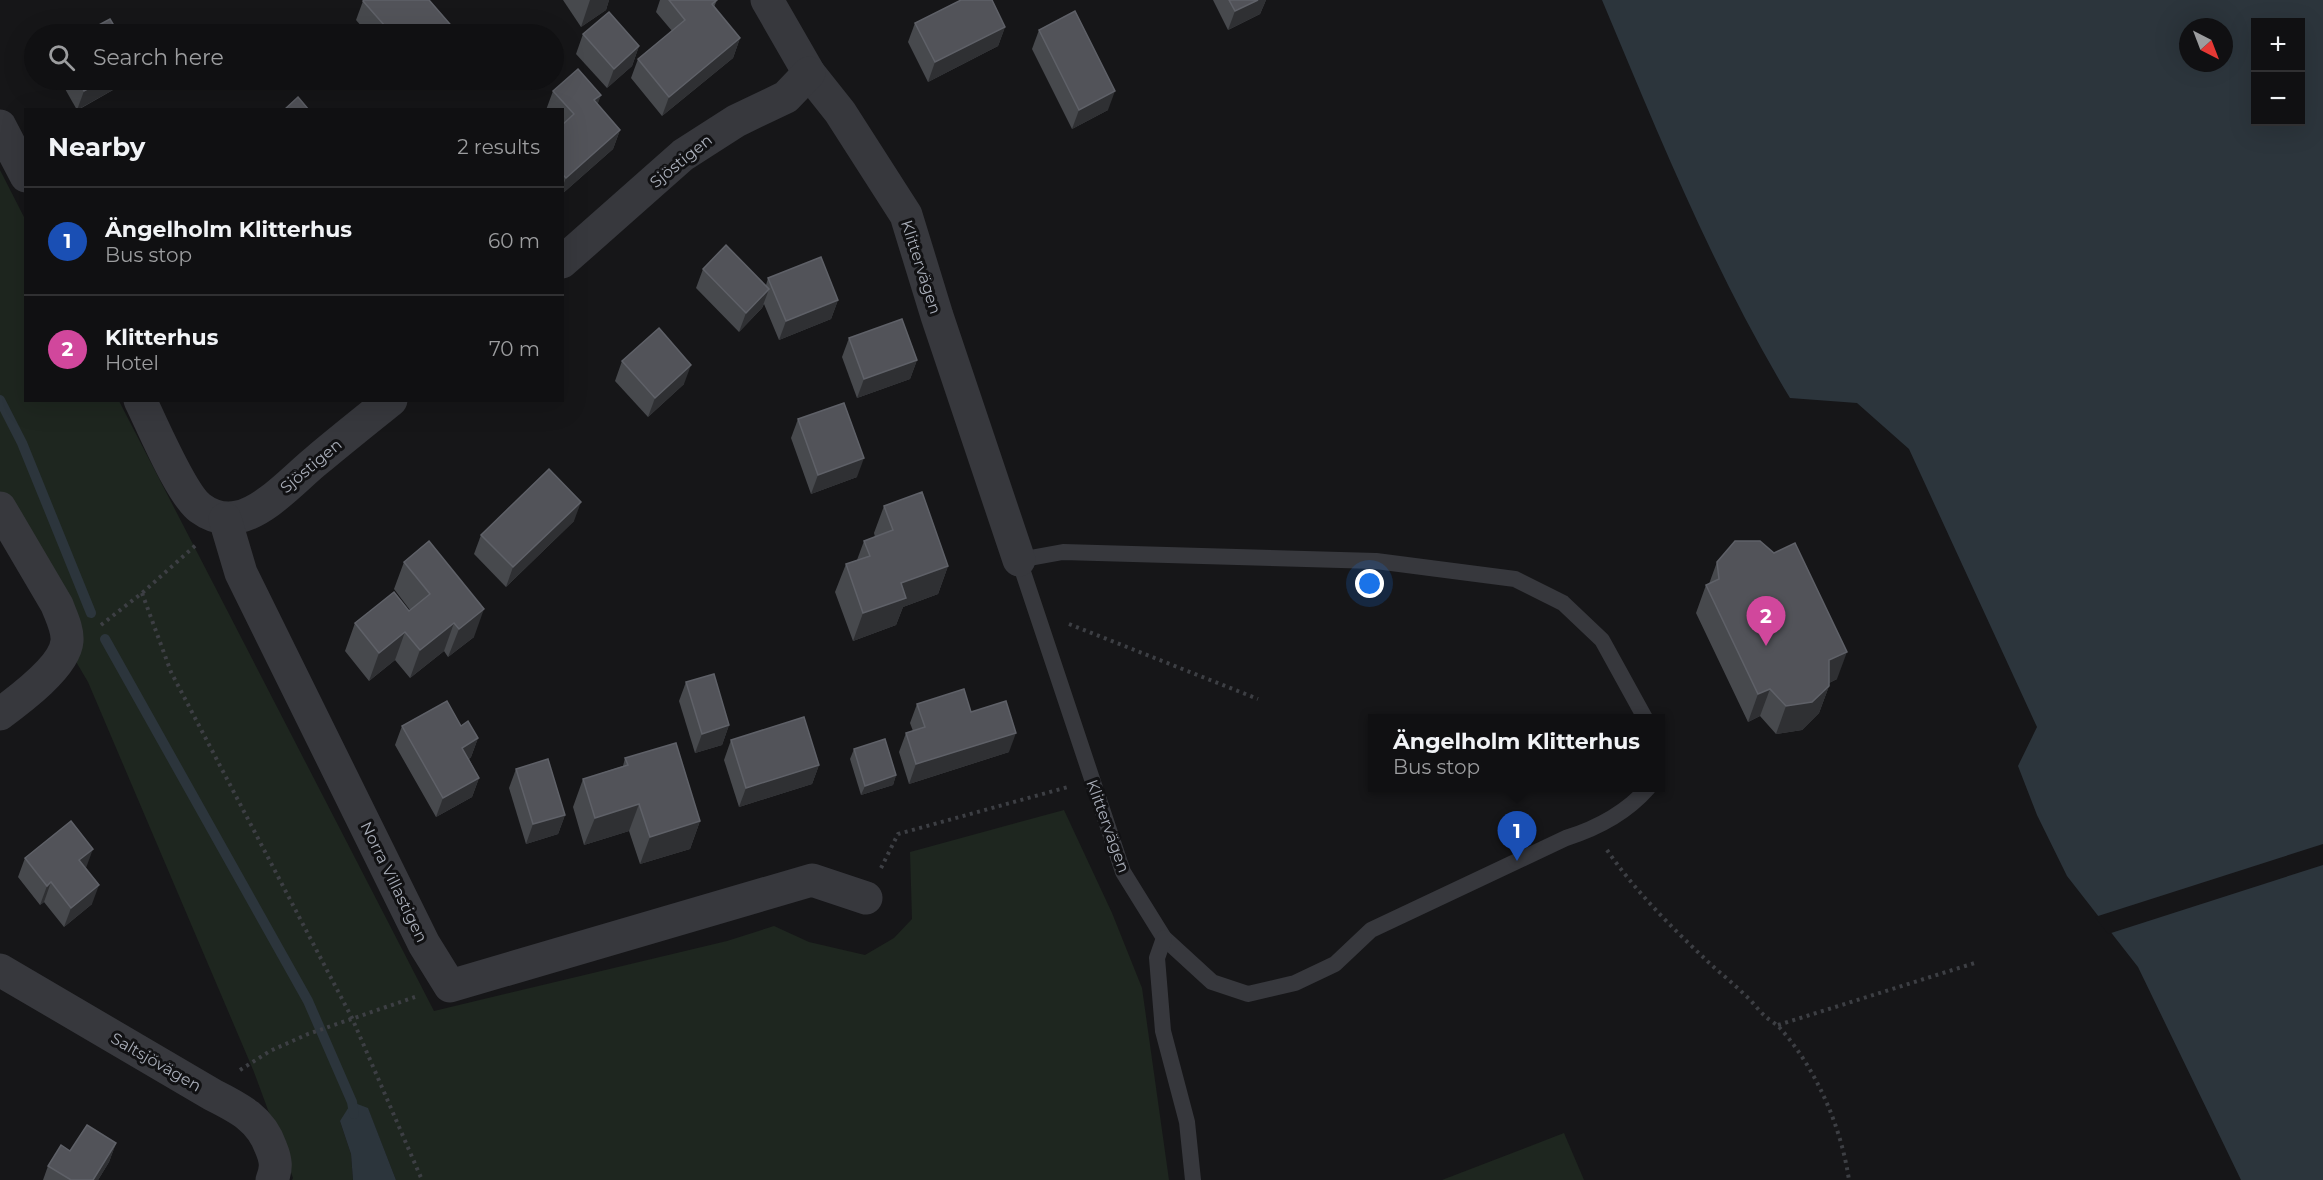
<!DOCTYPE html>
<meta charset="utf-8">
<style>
body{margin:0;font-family:Montserrat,sans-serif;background:#19191b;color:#f1f3f6}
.controls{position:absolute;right:18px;top:18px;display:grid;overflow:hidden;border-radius:0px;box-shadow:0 6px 24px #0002}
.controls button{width:54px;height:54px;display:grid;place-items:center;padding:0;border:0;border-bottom:2px solid #303032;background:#101012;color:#f1f3f6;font:30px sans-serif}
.compass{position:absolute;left:2179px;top:18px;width:54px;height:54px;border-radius:50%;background:#101012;box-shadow:0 6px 24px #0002;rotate:138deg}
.you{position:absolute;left:1370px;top:584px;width:21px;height:21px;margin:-15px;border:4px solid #fff;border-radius:50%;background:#1a73e8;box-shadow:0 0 0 9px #1a73e833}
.badge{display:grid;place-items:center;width:39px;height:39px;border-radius:50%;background:#f2b134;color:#fff;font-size:20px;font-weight:700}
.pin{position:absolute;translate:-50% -50px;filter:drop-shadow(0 2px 3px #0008)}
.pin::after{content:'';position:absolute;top:32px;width:21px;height:18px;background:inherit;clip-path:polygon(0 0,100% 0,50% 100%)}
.popup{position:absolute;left:1368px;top:714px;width:297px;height:78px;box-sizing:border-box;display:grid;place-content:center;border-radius:0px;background:#101012;filter:drop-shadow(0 2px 4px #0005);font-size:20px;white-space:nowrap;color:#9c9d9f}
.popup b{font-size:22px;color:#f1f3f6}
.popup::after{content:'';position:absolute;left:50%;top:100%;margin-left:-12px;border:12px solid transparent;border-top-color:#101012}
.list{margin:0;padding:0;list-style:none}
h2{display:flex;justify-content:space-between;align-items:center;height:78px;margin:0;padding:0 24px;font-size:26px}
h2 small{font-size:20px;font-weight:400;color:#9c9d9f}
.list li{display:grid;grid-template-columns:39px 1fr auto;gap:18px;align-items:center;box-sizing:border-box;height:108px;padding:0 24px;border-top:2px solid #303032}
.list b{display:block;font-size:22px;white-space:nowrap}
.list p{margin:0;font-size:20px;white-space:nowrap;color:#9c9d9f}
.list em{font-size:20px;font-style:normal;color:#9c9d9f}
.icon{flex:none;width:33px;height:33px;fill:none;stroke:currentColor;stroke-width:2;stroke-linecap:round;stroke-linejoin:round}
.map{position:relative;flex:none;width:2323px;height:1180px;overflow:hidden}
.search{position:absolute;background:#101012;box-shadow:0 6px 24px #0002;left:24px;top:24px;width:540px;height:66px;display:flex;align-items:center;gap:15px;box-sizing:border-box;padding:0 21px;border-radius:33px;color:#9c9d9f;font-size:22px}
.panel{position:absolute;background:#101012;box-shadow:0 6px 24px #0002;left:24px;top:108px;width:540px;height:294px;border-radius:0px}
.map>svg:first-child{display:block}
.green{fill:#1e261f}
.water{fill:#2c353c;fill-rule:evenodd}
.pier{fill:#161618}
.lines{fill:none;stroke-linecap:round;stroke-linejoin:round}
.stream{stroke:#2c353c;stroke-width:10}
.path{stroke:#3d3f44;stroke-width:4;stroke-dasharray:3 4.5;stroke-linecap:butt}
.service{stroke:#37383d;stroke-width:16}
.minor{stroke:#37383d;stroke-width:33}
.wall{fill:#47494d}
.shaded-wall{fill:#2f3033}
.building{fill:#525359;stroke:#5f6168;stroke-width:1.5}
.labels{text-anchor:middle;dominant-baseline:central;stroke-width:6;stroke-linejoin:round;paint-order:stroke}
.street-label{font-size:16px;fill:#a8adb8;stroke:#111113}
</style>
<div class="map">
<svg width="2323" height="1180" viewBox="0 0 2323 1180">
<rect width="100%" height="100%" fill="#161618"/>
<g class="green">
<path d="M 0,170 L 25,219 L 26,400 L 119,401 L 434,1011 L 727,941 L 774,926 L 809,942 L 865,955 L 894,938 L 912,919 L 910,852 L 1064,810 L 1112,913 L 1142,988 L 1169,1180 L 396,1180 L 368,1109 L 340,1121 L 351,1154 L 353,1180 L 292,1180 L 293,1178 L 254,1072 L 88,682 L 0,533 Z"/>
<path d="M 1564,1133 L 1584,1180 L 1442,1180 Z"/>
</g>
<g class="water">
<path d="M 1602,0 L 2323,0 L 2323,1180 L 2241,1180 L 2138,967 L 2067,876 L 2037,815 L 2018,766 L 2037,727 L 1909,449 L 1857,403 L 1790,398 C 1714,272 1659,136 1602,0 ZM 2256,22 L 2300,22 L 2300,122 L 2256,122 ZM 2188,27 L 2224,27 L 2224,63 L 2188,63 Z"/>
<path d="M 352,1102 L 368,1108 L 396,1180 L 353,1180 L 351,1154 L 340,1121 Z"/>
</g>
<path class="pier" d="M 2323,844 L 2323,865 L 2108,934 L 2095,917 Z"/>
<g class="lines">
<g class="stream">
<path d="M 0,400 L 22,443 L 91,613"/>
<path d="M 105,639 L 308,1001 L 352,1102 L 354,1114"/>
</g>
<g class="path">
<path d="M 142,593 L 171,672 L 352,1018 L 422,1180"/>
<path d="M 1069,624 L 1258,699"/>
<path d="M 101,625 L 142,593 L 196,545"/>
<path d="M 1607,850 C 1633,888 1668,924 1702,956 C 1716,970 1732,982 1746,996 C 1753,1002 1758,1010 1765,1016 C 1769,1020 1775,1023 1779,1027 C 1816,1068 1841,1126 1849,1180"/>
<path d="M 881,868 L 898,834 L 1068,787"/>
<path d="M 1778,1025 L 1978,962"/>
<path d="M 240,1070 L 270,1051 L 308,1034 L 415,997"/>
</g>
<g class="service">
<path d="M 1645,718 L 1602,640 L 1563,603 L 1515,579 L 1376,561 L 1063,552 L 1019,560 L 1123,872 L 1164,938 L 1212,982 L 1248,994 L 1295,983 L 1335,964 L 1371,930 L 1566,838 C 1598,828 1626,813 1648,788"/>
<path d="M 1164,938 L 1157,958 L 1163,1031 L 1187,1122 L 1193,1180"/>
</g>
<g class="minor">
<path d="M 767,0 L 809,73 L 840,112 L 906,215 L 937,316 L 1019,560"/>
<path d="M 0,126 L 26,176"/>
<path d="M 562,262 L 683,155 L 736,121 L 786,97 L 809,73"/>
<path d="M 140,400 C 152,424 181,494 200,508 C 212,517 224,520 238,517 C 266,511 295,478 316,461 C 341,440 366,420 391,400"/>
<path d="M 0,508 L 57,605 C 61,616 68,629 67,641 C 65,666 19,700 0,714"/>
<path d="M 225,519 L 241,573 L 424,944 L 450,986 L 812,880 L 866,898"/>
<path d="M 0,970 L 213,1095 C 239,1108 261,1119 271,1148 C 276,1160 277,1168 272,1180"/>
</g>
</g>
<g class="wall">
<path d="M 563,0 L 609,0 L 606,10 L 581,27 Z"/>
<path d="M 660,0 L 717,0 L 714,7 L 740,38 L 733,58 L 662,116 L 631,78 L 638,59 L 672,31 L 656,12 Z"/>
<path d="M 1213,0 L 1266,0 L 1260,14 L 1228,30 Z"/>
<path d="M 363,1 L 456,31 L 454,34 L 368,34 L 356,20 Z"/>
<path d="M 915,23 L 1005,27 L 998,46 L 928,82 L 908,42 Z"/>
<path d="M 1039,30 L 1108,110 L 1072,129 L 1032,49 Z"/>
<path d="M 583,34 L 639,46 L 632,66 L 607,88 L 576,54 Z"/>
<path d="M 60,80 L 128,80 L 127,82 L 78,110 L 77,110 Z"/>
<path d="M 553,91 L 601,95 L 597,104 L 620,130 L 613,149 L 562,194 L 562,110 L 546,110 Z"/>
<path d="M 703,269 L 766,285 L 768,278 L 838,300 L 831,319 L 779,340 L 764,304 L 762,308 L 739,332 L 696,288 Z"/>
<path d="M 849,338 L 917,360 L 910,379 L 857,398 L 842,357 Z"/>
<path d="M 622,361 L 684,384 L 648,417 L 615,381 Z"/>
<path d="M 798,419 L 857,477 L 811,494 L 791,438 Z"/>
<path d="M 884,506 L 948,566 L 938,594 L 903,607 L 896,625 L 853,641 L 835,592 L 846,564 L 857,560 L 864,541 L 875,537 L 874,533 Z"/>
<path d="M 574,521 L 506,587 L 474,554 L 481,535 Z"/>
<path d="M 1774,553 L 1837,679 L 1829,683 L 1829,686 L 1819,713 L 1802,730 L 1776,734 L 1760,716 L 1748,722 L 1696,613 L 1706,585 L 1709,584 L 1717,562 Z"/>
<path d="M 404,562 L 474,637 L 448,657 L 444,651 L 410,678 L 395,660 L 369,681 L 345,651 L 355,623 L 409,611 L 410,610 L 394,589 Z"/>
<path d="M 686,682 L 729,725 L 722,745 L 695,753 L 679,701 Z"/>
<path d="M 917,704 L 971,712 L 1009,752 L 909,784 L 899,752 L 906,733 L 913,731 L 910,723 Z"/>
<path d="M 402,726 L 461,726 L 478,738 L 471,757 L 469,759 L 479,778 L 472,797 L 436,817 L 395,745 Z"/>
<path d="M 731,740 L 819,765 L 812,784 L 739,807 L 724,760 Z"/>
<path d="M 854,749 L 896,775 L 893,785 L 861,795 L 850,759 Z"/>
<path d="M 625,758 L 700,821 L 690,849 L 640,864 L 629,831 L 584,845 L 573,807 L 583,779 L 623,766 Z"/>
<path d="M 516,769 L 565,815 L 558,834 L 526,844 L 509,788 Z"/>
<path d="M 25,858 L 86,868 L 92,904 L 64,927 L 44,902 L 40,905 L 18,877 Z"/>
<path d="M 116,1143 L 109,1162 L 98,1180 L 43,1180 L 48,1166 L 70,1151 Z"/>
</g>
<g class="shaded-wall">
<path d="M 590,0 L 609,0 L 606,10 L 581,27 Z"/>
<path d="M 1258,0 L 1266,0 L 1260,14 L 1228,30 L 1235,11 Z"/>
<path d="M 1005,27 L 998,46 L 928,82 L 935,62 Z"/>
<path d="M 740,38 L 733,58 L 662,116 L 669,97 Z"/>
<path d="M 639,46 L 632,66 L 607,88 L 614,69 Z"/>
<path d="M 104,80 L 128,80 L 127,82 L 77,110 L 84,91 Z"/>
<path d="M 1115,91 L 1108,110 L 1072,129 L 1079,110 Z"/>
<path d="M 601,95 L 594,114 L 594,100 Z"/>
<path d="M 620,130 L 613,149 L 562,194 L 562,188 L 566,178 Z"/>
<path d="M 769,289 L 762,308 L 739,332 L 746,313 Z"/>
<path d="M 838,300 L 831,319 L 779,340 L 786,321 Z"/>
<path d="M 917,360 L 910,379 L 857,398 L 864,379 Z"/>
<path d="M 691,365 L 684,384 L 648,417 L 655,398 Z"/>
<path d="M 864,458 L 857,477 L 811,494 L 818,475 Z"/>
<path d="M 581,502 L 574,521 L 506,587 L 513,567 Z"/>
<path d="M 948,566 L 938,594 L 903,607 L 896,625 L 853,641 L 863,613 L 901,583 Z"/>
<path d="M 484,609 L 474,637 L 448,657 L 459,629 Z"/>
<path d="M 454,623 L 444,651 L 410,678 L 420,650 Z"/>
<path d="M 405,632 L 395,660 L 369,681 L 379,653 Z"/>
<path d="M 1847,652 L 1837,679 L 1819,688 L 1829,660 Z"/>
<path d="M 1829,686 L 1819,713 L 1802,730 L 1776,734 L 1786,706 Z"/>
<path d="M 1770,689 L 1760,716 L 1748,722 L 1758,694 Z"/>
<path d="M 729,725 L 722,745 L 695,753 L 702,734 Z"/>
<path d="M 1016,733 L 1009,752 L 909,784 L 916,764 Z"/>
<path d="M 478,738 L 471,757 L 455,767 L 462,748 Z"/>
<path d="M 819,765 L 812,784 L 739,807 L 746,788 Z"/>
<path d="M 896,775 L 893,785 L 861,795 L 865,786 Z"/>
<path d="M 479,778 L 472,797 L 436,817 L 443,798 Z"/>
<path d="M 639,804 L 629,831 L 584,845 L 595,818 Z"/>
<path d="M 565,815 L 558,834 L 526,844 L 533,824 Z"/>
<path d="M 700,821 L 690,849 L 640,864 L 650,837 Z"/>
<path d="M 93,849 L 86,868 L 79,860 Z"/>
<path d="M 51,882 L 44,902 L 40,905 L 47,886 Z"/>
<path d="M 99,885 L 92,904 L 64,927 L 71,908 Z"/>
<path d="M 116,1143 L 109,1162 L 98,1180 L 93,1180 Z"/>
</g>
<g class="building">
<path d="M 364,0 L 429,0 L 456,31 L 451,34 L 392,34 L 363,1 Z"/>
<path d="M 669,0 L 717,0 L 712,4 L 740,38 L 669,97 L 638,59 L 685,20 Z"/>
<path d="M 961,0 L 992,0 L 1005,27 L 935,62 L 915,23 Z"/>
<path d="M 1229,0 L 1258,0 L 1235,11 Z"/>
<path d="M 1075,11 L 1115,91 L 1079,110 L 1039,30 Z"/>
<path d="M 609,12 L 639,46 L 614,69 L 583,34 Z"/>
<path d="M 110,19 L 119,34 L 82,34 Z"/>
<path d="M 578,69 L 601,95 L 594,100 L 620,130 L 566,178 L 562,174 L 562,125 L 574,114 L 553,91 Z"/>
<path d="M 78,80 L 104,80 L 84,91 Z"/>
<path d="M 298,97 L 309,110 L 284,110 Z"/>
<path d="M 726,245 L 769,289 L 746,313 L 703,269 Z"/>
<path d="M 821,257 L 838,300 L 786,321 L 768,278 Z"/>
<path d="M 902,319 L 917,360 L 864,379 L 849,338 Z"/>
<path d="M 659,328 L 691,365 L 655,398 L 622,361 Z"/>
<path d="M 844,403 L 864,458 L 818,475 L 798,419 Z"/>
<path d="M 549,469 L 581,502 L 513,567 L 481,535 Z"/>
<path d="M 922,492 L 948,566 L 901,583 L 906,598 L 863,613 L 846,564 L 870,556 L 864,541 L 893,530 L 884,506 Z"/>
<path d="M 429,541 L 484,609 L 459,629 L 454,623 L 420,650 L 405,632 L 379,653 L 355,623 L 394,592 L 409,611 L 430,594 L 404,562 Z"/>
<path d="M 1735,541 L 1760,541 L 1774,553 L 1795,543 L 1847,652 L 1829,660 L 1829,686 L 1812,702 L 1786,706 L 1770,689 L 1758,694 L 1706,585 L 1719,579 L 1717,562 Z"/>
<path d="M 714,674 L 729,725 L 702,734 L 686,682 Z"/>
<path d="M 964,689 L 971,712 L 1006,701 L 1016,733 L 916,764 L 906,733 L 925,727 L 917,704 Z"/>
<path d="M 447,701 L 461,726 L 468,721 L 478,738 L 462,748 L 479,778 L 443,798 L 402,726 Z"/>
<path d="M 804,717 L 819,765 L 746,788 L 731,740 Z"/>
<path d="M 885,739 L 896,775 L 865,786 L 854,749 Z"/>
<path d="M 676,743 L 700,821 L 650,837 L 639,804 L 595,818 L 583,779 L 628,765 L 625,758 Z"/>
<path d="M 548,759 L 565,815 L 533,824 L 516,769 Z"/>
<path d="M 71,821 L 93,849 L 79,860 L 99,885 L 71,908 L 51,882 L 47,886 L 25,858 Z"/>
<path d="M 87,1125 L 116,1143 L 93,1180 L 71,1180 L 48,1166 L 61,1145 L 70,1151 Z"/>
</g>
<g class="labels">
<g class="street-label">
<text transform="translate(681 161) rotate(-39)">Sjöstigen</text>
<text transform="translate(921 267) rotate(72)">Klittervägen</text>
<text transform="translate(311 466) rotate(-40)">Sjöstigen</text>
<text transform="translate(1108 826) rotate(70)">Klittervägen</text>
<text transform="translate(394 882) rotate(64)">Norra Villastigen</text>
<text transform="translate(156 1062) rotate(30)">Saltsjövägen</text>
</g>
</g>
</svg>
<div class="controls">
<button>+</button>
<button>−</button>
</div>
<svg class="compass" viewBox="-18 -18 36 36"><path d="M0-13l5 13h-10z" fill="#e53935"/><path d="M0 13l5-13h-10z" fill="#9c9d9f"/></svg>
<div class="you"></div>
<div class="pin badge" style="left:1517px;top:861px;background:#1a4fb4">1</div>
<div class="popup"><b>Ängelholm Klitterhus</b>Bus stop</div>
<div class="pin badge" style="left:1766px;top:646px;background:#d1479c">2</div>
<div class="search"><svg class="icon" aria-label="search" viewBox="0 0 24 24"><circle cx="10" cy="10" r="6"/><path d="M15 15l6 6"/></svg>Search here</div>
<section class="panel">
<h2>Nearby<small>2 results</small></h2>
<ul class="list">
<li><span class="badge" style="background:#1a4fb4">1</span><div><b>Ängelholm Klitterhus</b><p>Bus stop</p></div><em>60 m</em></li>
<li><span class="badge" style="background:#d1479c">2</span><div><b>Klitterhus</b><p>Hotel</p></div><em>70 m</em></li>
</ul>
</section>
</div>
